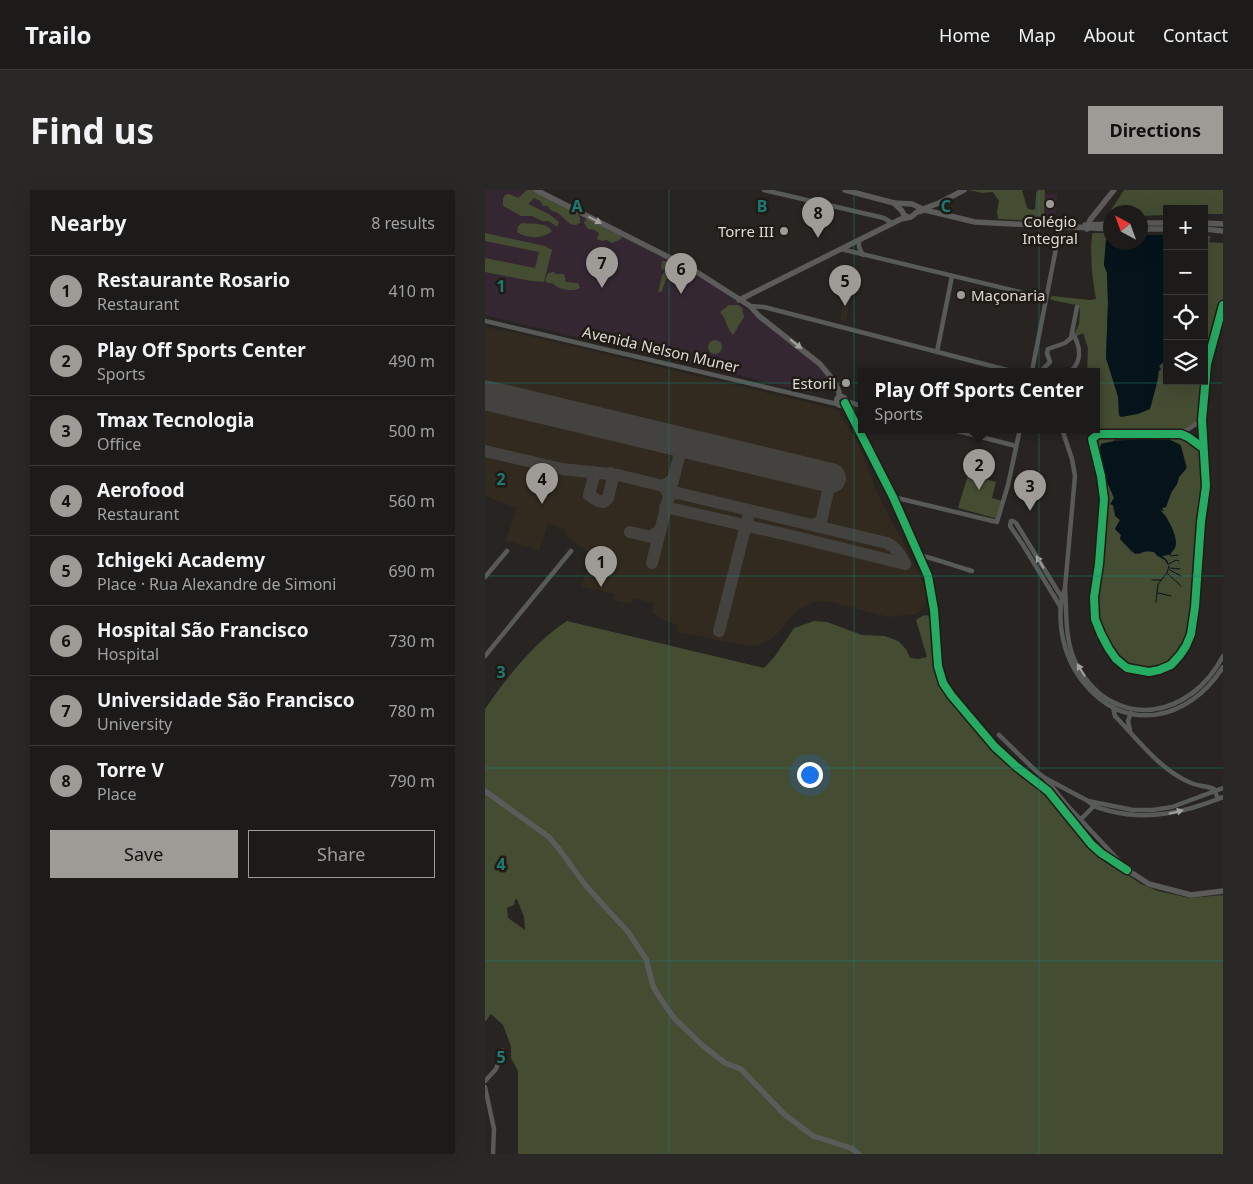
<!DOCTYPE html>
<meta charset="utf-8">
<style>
body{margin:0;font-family:"Noto Sans",sans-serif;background:#2a2826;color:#f1f3f6}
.controls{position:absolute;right:15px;top:15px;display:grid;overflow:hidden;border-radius:0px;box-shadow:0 5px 20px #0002}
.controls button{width:45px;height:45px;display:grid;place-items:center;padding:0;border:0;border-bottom:1px solid #3b3938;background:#1d1b19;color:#f1f3f6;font:25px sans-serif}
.compass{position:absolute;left:618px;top:15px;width:45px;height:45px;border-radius:50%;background:#1d1b19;box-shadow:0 5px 20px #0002;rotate:319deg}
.you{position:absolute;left:324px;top:584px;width:18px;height:18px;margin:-12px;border:4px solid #fff;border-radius:50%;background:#1a73e8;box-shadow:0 0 0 8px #1a73e833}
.badge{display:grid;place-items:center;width:32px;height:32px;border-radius:50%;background:#9e9b97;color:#111;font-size:16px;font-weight:700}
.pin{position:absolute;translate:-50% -41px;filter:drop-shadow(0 1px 2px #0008)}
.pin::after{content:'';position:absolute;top:26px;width:18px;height:15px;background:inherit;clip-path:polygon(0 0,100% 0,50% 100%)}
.popup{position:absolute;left:373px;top:178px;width:242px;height:65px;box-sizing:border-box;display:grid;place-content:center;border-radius:0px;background:#1d1b19;filter:drop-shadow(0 1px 4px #0005);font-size:16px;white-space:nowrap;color:#a0a1a2}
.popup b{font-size:19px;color:#f1f3f6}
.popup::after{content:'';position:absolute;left:50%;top:100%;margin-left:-10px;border:10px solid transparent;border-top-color:#1d1b19}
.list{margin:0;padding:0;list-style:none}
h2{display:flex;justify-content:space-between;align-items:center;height:65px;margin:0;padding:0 20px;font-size:21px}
h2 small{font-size:16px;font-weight:400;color:#a0a1a2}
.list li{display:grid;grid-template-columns:32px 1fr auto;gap:15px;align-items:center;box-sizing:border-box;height:70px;padding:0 20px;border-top:1px solid #3b3938}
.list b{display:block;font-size:19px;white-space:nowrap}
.list p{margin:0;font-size:16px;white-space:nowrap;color:#a0a1a2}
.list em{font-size:16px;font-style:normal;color:#a0a1a2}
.actions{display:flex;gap:10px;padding:15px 20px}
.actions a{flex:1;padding:11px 0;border:1px solid #9e9b97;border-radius:0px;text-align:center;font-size:18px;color:#9e9b97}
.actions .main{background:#9e9b97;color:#111}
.icon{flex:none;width:28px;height:28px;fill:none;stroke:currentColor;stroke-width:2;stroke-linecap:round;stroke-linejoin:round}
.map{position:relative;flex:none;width:738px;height:964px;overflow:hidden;border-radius:0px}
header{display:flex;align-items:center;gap:30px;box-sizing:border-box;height:70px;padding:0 25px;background:#1d1b19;border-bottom:1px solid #3b3938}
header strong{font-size:24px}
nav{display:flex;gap:28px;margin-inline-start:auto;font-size:18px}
.intro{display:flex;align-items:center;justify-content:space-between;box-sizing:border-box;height:120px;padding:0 30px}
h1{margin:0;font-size:35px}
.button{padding:12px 22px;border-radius:0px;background:#9e9b97;color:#111;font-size:18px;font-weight:700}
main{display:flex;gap:30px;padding:0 30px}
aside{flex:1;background:#1d1b19;border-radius:0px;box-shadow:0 5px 20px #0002}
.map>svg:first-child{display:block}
.built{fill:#322a1f}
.education{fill:#342732}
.green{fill:#444c32;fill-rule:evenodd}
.water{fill:#05131b}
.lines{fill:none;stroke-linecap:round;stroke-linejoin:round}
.stream{stroke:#05131b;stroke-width:1}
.taxiway{stroke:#44423f;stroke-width:12}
.runway{stroke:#44423f;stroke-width:30}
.street{stroke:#585a58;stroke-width:4.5}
.secondary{stroke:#5b5b5a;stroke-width:5.5}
.cycleway-casing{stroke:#201c15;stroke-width:11}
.cycleway{stroke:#26ab63;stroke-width:8}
.oneway{fill:#a3a19e}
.oneway2{fill:#a2a19d}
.grid{fill:none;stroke:#197b73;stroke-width:1;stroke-opacity:0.55}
.poi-dot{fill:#9e9b97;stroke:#201c15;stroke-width:2}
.labels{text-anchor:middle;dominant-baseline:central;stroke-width:5;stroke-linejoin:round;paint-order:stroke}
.poi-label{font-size:15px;fill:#dedbd6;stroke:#201c15;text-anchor:end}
.street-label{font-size:15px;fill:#dedbd6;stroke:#201c15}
.grid-label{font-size:16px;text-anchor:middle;font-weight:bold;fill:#197b73;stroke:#201c15;stroke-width:5;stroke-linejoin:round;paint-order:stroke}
</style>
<header>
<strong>Trailo</strong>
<nav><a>Home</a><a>Map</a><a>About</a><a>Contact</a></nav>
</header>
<div class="intro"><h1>Find us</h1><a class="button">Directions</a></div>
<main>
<aside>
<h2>Nearby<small>8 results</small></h2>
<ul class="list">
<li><span class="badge">1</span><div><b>Restaurante Rosario</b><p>Restaurant</p></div><em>410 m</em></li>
<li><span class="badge">2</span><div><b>Play Off Sports Center</b><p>Sports</p></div><em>490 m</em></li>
<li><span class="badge">3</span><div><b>Tmax Tecnologia</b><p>Office</p></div><em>500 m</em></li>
<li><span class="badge">4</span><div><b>Aerofood</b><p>Restaurant</p></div><em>560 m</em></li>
<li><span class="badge">5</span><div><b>Ichigeki Academy</b><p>Place · Rua Alexandre de Simoni</p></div><em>690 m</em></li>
<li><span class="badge">6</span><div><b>Hospital São Francisco</b><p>Hospital</p></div><em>730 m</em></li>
<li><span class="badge">7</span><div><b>Universidade São Francisco</b><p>University</p></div><em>780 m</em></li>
<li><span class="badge">8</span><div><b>Torre V</b><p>Place</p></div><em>790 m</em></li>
</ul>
<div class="actions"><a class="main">Save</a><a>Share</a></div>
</aside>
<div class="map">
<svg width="738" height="964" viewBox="0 0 738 964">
<rect width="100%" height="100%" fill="#272421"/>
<g class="built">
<path d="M 361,97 L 368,98 L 361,131 L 355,130 Z"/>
<path d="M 0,137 L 32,143 L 350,219 L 354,222 L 374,255 L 392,302 L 437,390 L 442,406 L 440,417 L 431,424 L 403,427 L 346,412 L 332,411 L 312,420 L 292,444 L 278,454 L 267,456 L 258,455 L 191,442 L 193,435 L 183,432 L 167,423 L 168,413 L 148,408 L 146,414 L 129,410 L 129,404 L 96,396 L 108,367 L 107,364 L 82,347 L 79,339 L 63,333 L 54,361 L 21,350 L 32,318 L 0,306 Z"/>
</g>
<g class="education">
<path d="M 0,0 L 44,0 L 207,81 L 244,106 L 331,172 L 348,193 L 345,195 L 329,192 L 327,203 L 0,125 Z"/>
<path d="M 559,4 L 572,4 L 571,24 L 559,24 Z"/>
</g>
<g class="green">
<path d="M 42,0 L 47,0 L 92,23 L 95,28 L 95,33 L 91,35 L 85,34 L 73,23 L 65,20 L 63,16 L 58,16 L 55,11 L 49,8 L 43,14 L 64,24 L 74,32 L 72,37 L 64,31 L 57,31 L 47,26 L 36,26 L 18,16 L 18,9 L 20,5 L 24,4 L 33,8 Z"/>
<path d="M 484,0 L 537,0 L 542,18 L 547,20 L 550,19 L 551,3 L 553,0 L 560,0 L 559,24 L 551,31 L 513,29 L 512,22 L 514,11 L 508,2 L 497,3 Z"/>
<path d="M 639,0 L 738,0 L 738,24 L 719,24 L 719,19 L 682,19 L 682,25 L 656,26 L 656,22 L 626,22 L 625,26 L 622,26 Z"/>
<path d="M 102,28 L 137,47 L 136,49 L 127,53 L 122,50 L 117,51 L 112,49 L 114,43 L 109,40 L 103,39 L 99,33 Z"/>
<path d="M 37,33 C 46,34 61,32 67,41 C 59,49 41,49 32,42 L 33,36 Z"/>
<path d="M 0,43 L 60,56 L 67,60 L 59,92 L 46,91 L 0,82 L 0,68 L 50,78 L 54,62 L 0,51 Z"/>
<path d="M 609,43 L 625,43 L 625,47 L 621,50 L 619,75 L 622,83 L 623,113 L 621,168 L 634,207 L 634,225 C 647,226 655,223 666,216 C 668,202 675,189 674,176 L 682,166 L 682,191 L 718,191 L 715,227 L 713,232 L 698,242 L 623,243 L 614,242 L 607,245 L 602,240 L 602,239 L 612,239 L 612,181 L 602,181 L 603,158 L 598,143 L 592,146 L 590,143 L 594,134 L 595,119 L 591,115 L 567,110 L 565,108 L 567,106 L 605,110 L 611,109 C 607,88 605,66 607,44 Z"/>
<path d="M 719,45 L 726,46 L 724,52 L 738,53 L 738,112 L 719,184 Z"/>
<path d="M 177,71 L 183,71 L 191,78 L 203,80 L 204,84 L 200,92 L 181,89 L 177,101 L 173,103 L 177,85 L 180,81 L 176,78 Z"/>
<path d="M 69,82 L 71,84 L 79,84 L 81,92 L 93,93 L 95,98 C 87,102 74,100 67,93 L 63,93 L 60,91 L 63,83 Z"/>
<path d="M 244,115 L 253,115 L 257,118 L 259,127 L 248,145 C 241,138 242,129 235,122 Z"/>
<circle cx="230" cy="157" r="7"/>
<path d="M 616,246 L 626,246 L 630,249 L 628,251 L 618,253 L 615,258 L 622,292 L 630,308 C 626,315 628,324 635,330 L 630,339 L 636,345 L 635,349 L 647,362 L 655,364 L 659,361 L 669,362 L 672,366 L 680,370 L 682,374 L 684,374 L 677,366 L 685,365 L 689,359 L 691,353 L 682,328 L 675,320 L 678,320 L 676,318 L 681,317 L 686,303 L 692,294 L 694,287 L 702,277 L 696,256 L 685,250 L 685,247 C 736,244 715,301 712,330 C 711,340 712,350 711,360 C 710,389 713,428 700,454 C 690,472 674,482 654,479 C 649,478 643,478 640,475 C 627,464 618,445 613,430 C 607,411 614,392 617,374 C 618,365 617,356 618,347 C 618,337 621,327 620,317 C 619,296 613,274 610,253 L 612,248 Z"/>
<path d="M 483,285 L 511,292 L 507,308 L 517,311 L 513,329 L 473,318 Z"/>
<path d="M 442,425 L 447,430 L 446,439 L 450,475 L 453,488 L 463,507 L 523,573 L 570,613 L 604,656 L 616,667 L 656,694 L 673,701 L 705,708 L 738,705 L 738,964 L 33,964 L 33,881 L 26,868 L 26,856 L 18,835 L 6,824 L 0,832 L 0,519 C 24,485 47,454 82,431 L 279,478 L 290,466 L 309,438 L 329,431 L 342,432 L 377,445 L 400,446 L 413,451 L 421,459 L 425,468 L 433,469 L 442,467 L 431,430 L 437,426 ZM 32,709 L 39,727 L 40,740 L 23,728 L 22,718 L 29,715 L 30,710 Z"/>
</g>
<g class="water">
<path d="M 656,45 L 682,45 L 682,166 L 680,171 L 674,176 L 676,179 L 673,182 C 673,192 668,208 665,219 L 653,224 L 636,227 L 634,225 L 633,207 L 621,168 L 623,113 L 622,83 L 619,75 L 621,50 L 625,47 L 626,52 L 656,52 Z"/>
<path d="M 655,249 L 685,250 L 694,254 L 696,256 L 701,279 L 694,287 L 692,294 L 686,303 L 681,317 L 677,318 L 679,321 L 675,320 C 682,326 691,343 691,353 C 691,358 688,361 685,363 L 687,366 L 683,364 L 677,366 L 682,370 L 684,376 L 680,370 L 672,365 L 669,362 L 663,361 L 650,364 L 635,349 L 636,345 L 630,339 L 635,330 L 630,326 L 629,316 L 625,314 L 629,308 L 622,292 L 615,258 L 616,254 L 632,251 Z"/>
</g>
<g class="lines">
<g class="stream">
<path d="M 686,366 L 693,365"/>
<path d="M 684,374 L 691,370 L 694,371"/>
<path d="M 685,378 L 695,379"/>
<path d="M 685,380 L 696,386"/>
<path d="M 683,384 L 696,396"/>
<path d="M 667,390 L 676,390"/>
<path d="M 673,403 L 686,406"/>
<path d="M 671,412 L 673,394 L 682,383 L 684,376"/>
</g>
<g class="taxiway">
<path d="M 0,261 L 77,279 L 133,285 L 178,296 L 187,290"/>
<path d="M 106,282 L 109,286 L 104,305 L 113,311 L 119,312 L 123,308 L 128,288 L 125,283"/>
<path d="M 178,296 L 184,304 L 193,303 L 402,353 C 411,357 416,365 420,374"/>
<path d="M 180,317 L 307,346 L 420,374"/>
<path d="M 330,334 L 336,332 L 346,288"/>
<path d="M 145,342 L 166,347 L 175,340"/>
<path d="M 167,373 L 196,259 L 192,251"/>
<path d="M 234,441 L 263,327"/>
</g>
<path class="runway" d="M 0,205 L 346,288"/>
<g class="street">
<path d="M 279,0 L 399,28 L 407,33"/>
<path d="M 374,50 L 374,57 L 378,65"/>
<path d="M 356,59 L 560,108"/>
<path d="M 265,116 L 279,117 L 526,181"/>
<path d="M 0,131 L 352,214"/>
<path d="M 452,162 L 467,86"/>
<path d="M 547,181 L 575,38"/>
<path d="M 556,181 L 565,172 L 562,163 L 563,159 L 580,153 L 586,148 L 592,117"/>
<path d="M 586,181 C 598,170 595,155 587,142"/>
<path d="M 361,211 L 376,216"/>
<path d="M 465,239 L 531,256"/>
<path d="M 577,239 L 587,269 L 590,286 L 580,398"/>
<path d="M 696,244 L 717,230"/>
<path d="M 718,258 L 703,247 L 696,244 L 613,244 L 607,249 L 616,286 L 619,309 L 614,374 L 609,407 L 610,429 L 616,444 L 624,459 L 631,469 L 642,478 L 664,482 L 674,480 L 686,475 L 695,465 L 701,456 L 706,444 L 710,417 L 716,332 L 721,296 L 717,230 L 720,197 L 722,174 L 738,115"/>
<path d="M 408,307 L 512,332 L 523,295 L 535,239"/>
<path d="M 434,365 C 452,369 469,376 487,381"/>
<path d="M 0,387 L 22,361"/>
<path d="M 575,416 L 538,355 L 525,336 L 526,331 L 528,331 L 531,333 L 577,408"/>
<path d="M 0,466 L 86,361"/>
<path d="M 738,466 C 706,528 631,543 593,477 C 579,453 582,424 580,398 C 575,411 575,422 576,436 C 578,457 585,475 598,492 C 639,545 704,531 738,477"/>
<path d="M 628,517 L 630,526 C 653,550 675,580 706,593 C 713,596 722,596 729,599 L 733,609"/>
<path d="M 645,540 L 643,531 L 646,523"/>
<path d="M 514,545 L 552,582 L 560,588 L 580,613 L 637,674"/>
<path d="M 560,588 L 603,611 L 648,620 L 668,620 L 687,617 L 738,598"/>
<path d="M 604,612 C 610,618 617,619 625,621 C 664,631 701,622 738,607"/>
<path d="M 595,630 L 610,615"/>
<path d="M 0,891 L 11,879 L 18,860"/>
<path d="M 0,897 L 9,939 L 8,964"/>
</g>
<g class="secondary">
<path d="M 51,0 L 207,79 L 265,116 L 274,126 L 335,174 L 349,191 L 354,202 L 354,207"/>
<path d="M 360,0 L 409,13 L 427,14 L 440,20 L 490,32 L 626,39"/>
<path d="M 409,13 L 417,21 L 419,25 L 423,27"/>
<path d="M 438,19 L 454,13 L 479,0"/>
<path d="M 656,33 L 682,33"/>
<path d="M 719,33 L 738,34"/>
<path d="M 600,35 L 626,34"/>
<path d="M 602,39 L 605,30 L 629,0"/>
<path d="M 656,39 L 682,39"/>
<path d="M 719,39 L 738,41"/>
<path d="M 254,110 L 416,29 L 426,27 L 432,22 L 440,20"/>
<circle cx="356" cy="211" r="4.5"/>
<path d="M 360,213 L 408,307 L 443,386 L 449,420 L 453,476 L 458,493 L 466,505 L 510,557 L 532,577 L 563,601 L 606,654 L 616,663 L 664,694 L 706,705 L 738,701"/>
<path d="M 0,601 L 64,647 L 74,659 L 101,696 L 143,742 L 161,769 L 168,796 L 175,808 L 189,828 L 217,855 L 240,873 L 256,879 L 299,924 L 328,946 L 366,958 L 374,964"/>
</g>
<defs>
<g id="cycleway">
<path d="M 360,213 L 408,307 L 443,386 L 449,420 L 453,476 L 458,493 L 466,505 L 510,557 L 532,577 L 563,601 L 606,654 L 616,663 L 642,680"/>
<path d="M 718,258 L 703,247 L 696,244 L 613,244 L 607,249 L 616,286 L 619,309 L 614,374 L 609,407 L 610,429 L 616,444 L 624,459 L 631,469 L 642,478 L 664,482 L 674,480 L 686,475 L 695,465 L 701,456 L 706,444 L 710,417 L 716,332 L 721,296 L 717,230 L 720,197 L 722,174 L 738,115"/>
</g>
</defs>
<use href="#cycleway" class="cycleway-casing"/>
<use href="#cycleway" class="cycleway"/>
</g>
<defs><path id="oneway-solid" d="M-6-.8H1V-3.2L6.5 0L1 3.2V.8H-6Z" transform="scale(1.25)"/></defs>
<g class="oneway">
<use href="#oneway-solid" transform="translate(110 30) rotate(27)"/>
<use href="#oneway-solid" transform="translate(311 154) rotate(38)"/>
</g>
<g class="oneway2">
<use href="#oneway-solid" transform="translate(555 372) rotate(-121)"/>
<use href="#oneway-solid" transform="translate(596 480) rotate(-122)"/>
<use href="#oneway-solid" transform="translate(691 622) rotate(-14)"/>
</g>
<path class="grid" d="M 184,0 L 184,964M 369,0 L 369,964M 554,0 L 554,964M 0,193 L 738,193M 0,386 L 738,386M 0,578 L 738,578M 0,771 L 738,771"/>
<g class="poi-dot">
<circle cx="565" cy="14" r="5"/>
<circle cx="299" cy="41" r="5"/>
<circle cx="476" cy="105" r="5"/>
<circle cx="361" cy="193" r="5"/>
</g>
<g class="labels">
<g class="poi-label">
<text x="565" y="31" text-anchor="middle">Colégio<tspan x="565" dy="17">Integral</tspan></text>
<text x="289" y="41">Torre III</text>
<text x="486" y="105" text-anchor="start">Maçonaria</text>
<text x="351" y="193">Estoril</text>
</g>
<g class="street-label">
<text transform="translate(176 159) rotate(13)">Avenida Nelson Muner</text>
</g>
</g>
<g class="grid-label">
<text x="92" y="22">A</text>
<text x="277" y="22">B</text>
<text x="461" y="22">C</text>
<text x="16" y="102">1</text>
<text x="16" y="295">2</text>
<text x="16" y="488">3</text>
<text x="16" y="680">4</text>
<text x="16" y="873">5</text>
</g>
</svg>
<div class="controls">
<button>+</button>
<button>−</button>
<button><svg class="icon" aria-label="locate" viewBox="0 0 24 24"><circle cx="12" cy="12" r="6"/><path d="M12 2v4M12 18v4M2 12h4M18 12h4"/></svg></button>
<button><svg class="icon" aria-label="layers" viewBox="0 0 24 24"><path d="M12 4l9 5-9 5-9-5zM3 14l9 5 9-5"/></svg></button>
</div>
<svg class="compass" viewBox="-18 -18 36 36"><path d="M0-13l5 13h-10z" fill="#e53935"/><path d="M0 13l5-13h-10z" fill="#a0a1a2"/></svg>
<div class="you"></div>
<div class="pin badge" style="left:116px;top:397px">1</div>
<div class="pin badge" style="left:494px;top:300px">2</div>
<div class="popup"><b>Play Off Sports Center</b>Sports</div>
<div class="pin badge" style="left:545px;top:321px">3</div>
<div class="pin badge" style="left:57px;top:314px">4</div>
<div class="pin badge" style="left:360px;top:116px">5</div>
<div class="pin badge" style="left:196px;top:104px">6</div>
<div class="pin badge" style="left:117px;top:98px">7</div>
<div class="pin badge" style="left:333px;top:48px">8</div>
</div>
</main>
